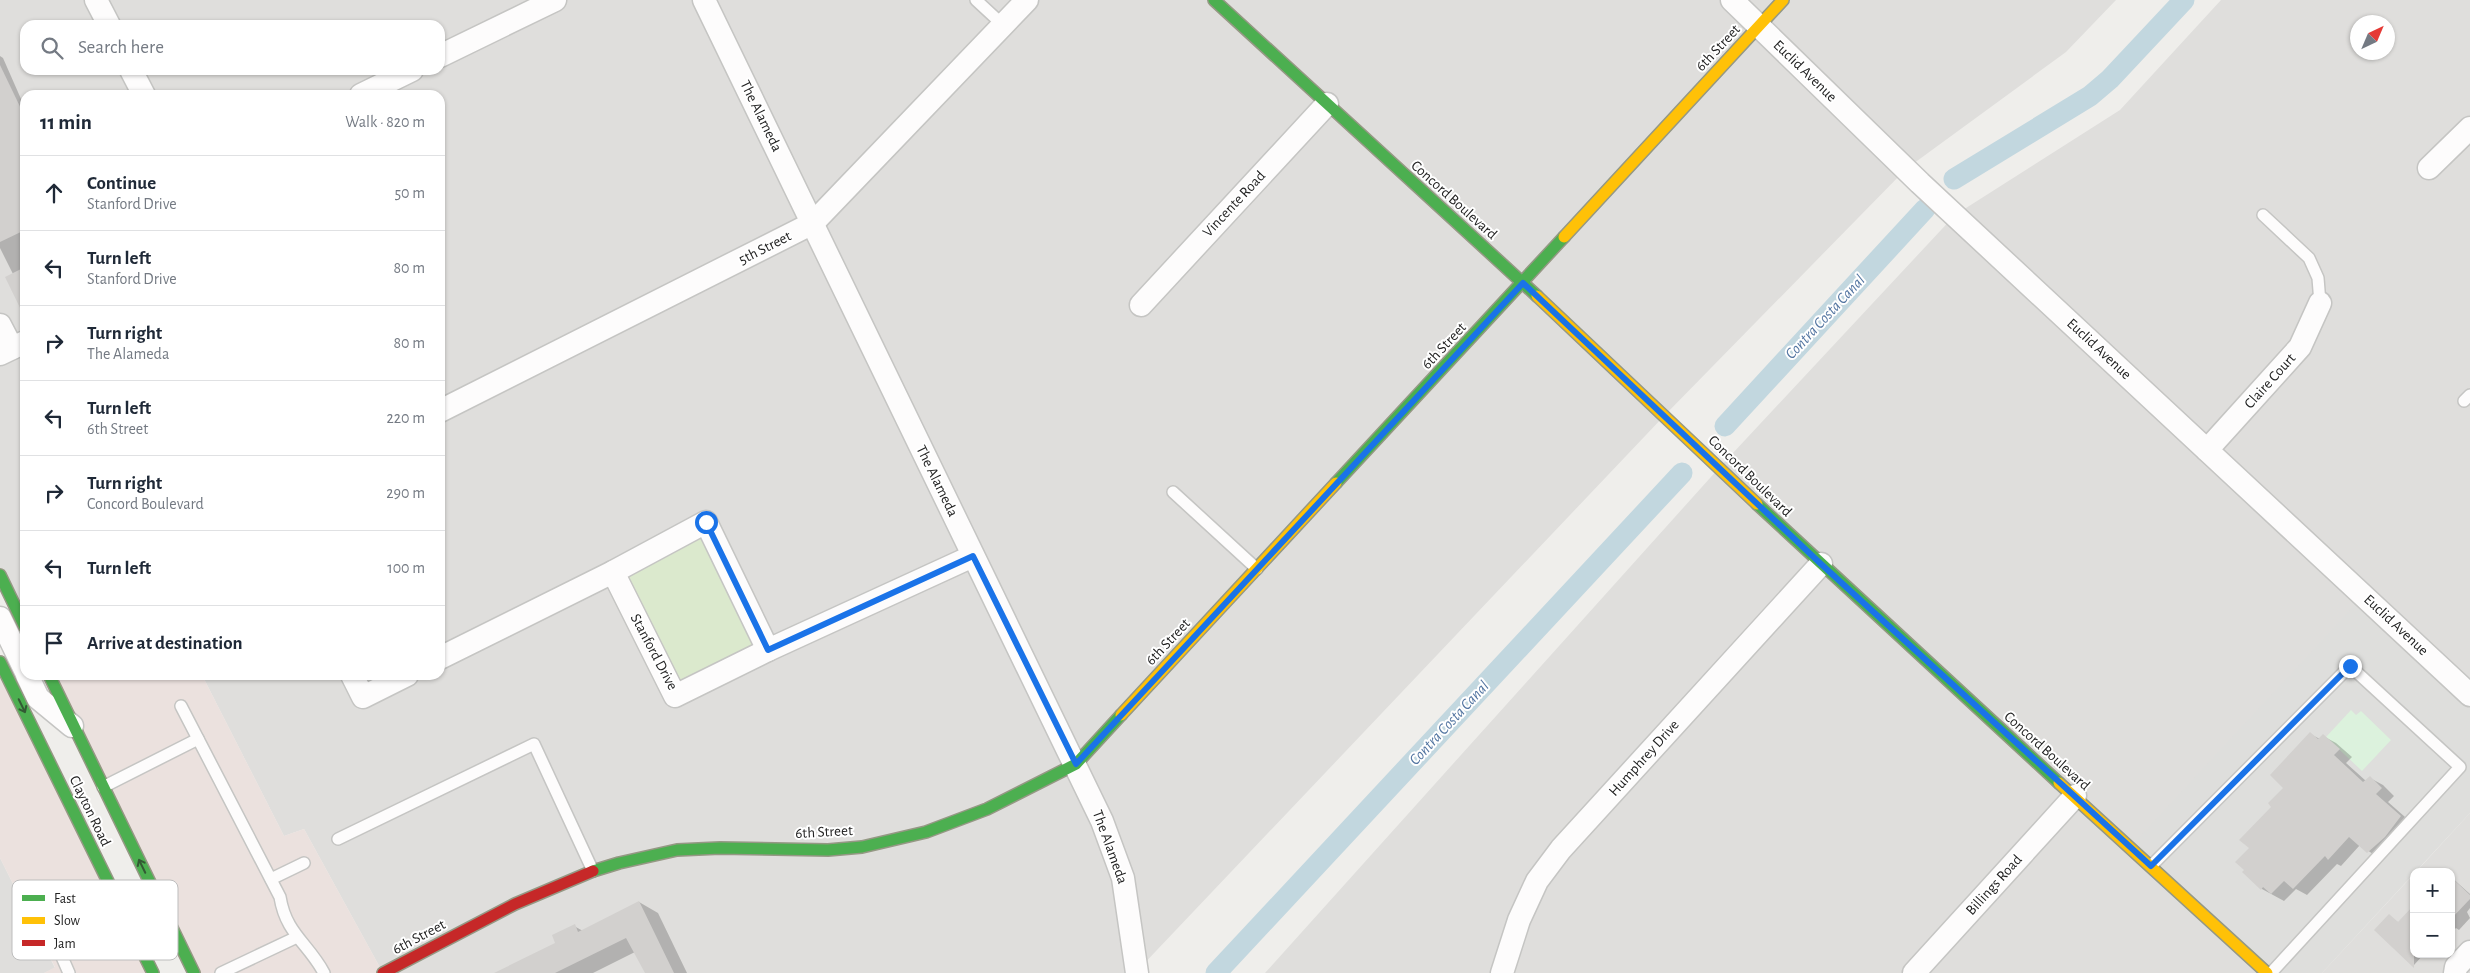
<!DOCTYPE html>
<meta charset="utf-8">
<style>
body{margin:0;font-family:"Alegreya Sans",sans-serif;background:#f6f6f7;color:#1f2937}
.controls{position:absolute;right:15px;bottom:15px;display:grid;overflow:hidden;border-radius:10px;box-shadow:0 1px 4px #0004}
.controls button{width:45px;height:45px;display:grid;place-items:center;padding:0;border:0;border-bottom:1px solid #e0e1e3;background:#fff;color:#1f2937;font:25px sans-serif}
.compass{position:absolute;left:2350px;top:15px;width:45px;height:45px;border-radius:50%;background:#fff;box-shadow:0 1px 4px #0004;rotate:44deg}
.stop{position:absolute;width:15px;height:15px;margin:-11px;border:4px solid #1a73e8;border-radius:50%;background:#fff}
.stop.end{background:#1a73e8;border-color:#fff;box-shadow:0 1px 5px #0008}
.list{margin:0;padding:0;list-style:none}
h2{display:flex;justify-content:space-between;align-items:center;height:65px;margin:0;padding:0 20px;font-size:21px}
h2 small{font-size:16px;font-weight:400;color:#747a83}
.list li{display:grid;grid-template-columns:32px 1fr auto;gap:15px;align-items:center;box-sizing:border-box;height:75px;padding:0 20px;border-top:1px solid #e0e1e3}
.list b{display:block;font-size:19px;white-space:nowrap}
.list p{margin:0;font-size:16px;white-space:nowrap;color:#747a83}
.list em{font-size:16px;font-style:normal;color:#747a83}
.icon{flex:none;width:28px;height:28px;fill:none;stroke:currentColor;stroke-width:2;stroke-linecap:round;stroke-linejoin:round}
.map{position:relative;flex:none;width:2470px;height:973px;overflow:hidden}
.search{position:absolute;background:#fff;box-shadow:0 1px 4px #0004;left:20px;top:20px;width:425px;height:55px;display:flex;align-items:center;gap:12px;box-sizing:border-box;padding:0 18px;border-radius:15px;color:#747a83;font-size:19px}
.panel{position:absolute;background:#fff;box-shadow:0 1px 4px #0004;left:20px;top:90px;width:425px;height:590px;border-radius:15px}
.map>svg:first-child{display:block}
.residential{fill:#dfdedc;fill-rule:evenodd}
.commercial{fill:#ebe1de}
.religious{fill:#dededc}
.grass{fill:#dbe9cd}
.park{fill:#dcf2dd}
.shadow{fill:#0003}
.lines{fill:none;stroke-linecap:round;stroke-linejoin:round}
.canal{stroke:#c2d7df;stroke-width:21}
.building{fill:#d2d0ce}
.lane-casing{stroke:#c5c5c3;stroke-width:14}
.street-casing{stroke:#c5c5c3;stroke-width:25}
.fast-casing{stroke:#959884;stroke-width:14}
.slow-casing{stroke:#959884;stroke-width:14}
.jam-casing{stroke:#959884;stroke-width:14}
.lane{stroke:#fdfcfc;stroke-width:11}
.street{stroke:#fdfcfc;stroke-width:22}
.fast{stroke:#4caf50;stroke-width:11}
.slow{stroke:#ffc107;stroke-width:11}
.jam{stroke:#c62828;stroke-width:11}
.oneway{stroke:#335a34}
.route{stroke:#1a73e8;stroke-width:6}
.labels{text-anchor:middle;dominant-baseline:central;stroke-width:4;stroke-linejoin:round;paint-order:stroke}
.street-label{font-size:15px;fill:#222;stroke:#fff}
.water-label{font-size:16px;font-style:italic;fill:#5375a1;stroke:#fff}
.key{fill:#fff;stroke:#bdbdbd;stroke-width:1}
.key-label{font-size:14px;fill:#222}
</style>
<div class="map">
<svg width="2470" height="973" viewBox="0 0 2470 973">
<rect width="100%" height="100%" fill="#efeeeb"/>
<g class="residential">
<path d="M 0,0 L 2116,0 L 2066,52 L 1906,169 L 1664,416 L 1138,970 L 1137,973 L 383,973 L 304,829 L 284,836 L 202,675 L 440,675 L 440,95 L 25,95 L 25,617 L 0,576 ZM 25,25 L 440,25 L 440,70 L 25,70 Z"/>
<path d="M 2221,0 L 2470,0 L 2470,695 L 2267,973 L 1265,973 L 1719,468 L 1955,215 L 2120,110 ZM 2358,22 L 2388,22 L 2388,52 L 2358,52 Z"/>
<path d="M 2470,813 L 2470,973 L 2322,973 L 2414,874 L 2414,954 L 2451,954 L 2451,872 L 2416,872 Z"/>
<path d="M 0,858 L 55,968 L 44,973 L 0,973 Z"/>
</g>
<g class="commercial">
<path d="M 0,662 L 153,973 L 44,973 L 55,967 L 0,858 Z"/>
<path d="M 49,675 L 202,675 L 284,836 L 304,829 L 383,973 L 194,973 Z"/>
</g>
<path class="religious" d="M 2363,596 L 2470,695 L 2470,813 L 2322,973 L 2267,973 L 2130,847 Z"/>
<path class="grass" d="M 706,522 L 768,650 L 675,696 L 613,572 Z"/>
<path class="park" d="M 2351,710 L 2356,715 L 2361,711 L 2391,740 L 2362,771 L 2326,737 Z"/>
<g class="shadow">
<path d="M 0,56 L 3,58 L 25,108 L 25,313 L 13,274 L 0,248 Z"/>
<path d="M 2310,734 L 2320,739 L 2323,736 L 2336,743 L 2352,757 L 2346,763 L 2366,781 L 2370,778 L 2383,785 L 2394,796 L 2388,802 L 2413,824 L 2398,844 L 2380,859 L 2360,845 L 2341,866 L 2337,864 L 2307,895 L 2296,889 L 2284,901 L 2262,889 L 2245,870 L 2250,848 L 2285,788 Z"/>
<path d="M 2451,877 L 2470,894 L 2470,908 L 2467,912 L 2470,918 L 2459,930 L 2456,928 L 2451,933 Z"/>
<path d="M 639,902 L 658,913 L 687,973 L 646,973 L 635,952 L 593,973 L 496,973 L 557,944 L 574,926 L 583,931 Z"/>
<path d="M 2389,916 L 2399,923 L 2414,954 L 2424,954 L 2414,965 L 2408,961 Z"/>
</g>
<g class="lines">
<g class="canal">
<path d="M 1954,179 L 2090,96 L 2110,79 L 2184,0"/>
<path d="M 1725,426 L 1925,209"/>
<path d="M 1216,973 L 1682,473"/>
</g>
</g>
<g class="building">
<path d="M 0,65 L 25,117 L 25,230 L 0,242 Z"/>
<path d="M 25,267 L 25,318 L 5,277 Z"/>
<path d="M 2310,732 L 2318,739 L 2323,734 L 2340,749 L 2334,755 L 2363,782 L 2370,776 L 2382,788 L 2376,794 L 2401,816 L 2385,837 L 2367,853 L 2349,837 L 2328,860 L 2325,856 L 2293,889 L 2284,881 L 2271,894 L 2263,887 L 2261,890 L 2242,872 L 2244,870 L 2235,862 L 2249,848 L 2239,840 L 2271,807 L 2268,803 L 2283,788 L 2270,775 Z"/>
<path d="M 2451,877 L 2470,895 L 2470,899 L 2451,919 Z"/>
<path d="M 639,901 L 674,973 L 645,973 L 626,938 L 555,973 L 494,973 L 555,943 L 552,935 L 575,924 L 578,932 Z"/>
<path d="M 2414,905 L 2414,968 L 2374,930 L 2389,914 L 2398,922 Z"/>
</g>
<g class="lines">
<defs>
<g id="lane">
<path d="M 976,0 L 1003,25"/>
<path d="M 2263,215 L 2309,258 L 2318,278 L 2320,303"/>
<path d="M 2464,401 L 2470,395"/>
<path d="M 1173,492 L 1257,569"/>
<path d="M 181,706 L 280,897 C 286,934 308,943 324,973"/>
<path d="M 103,787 L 198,739"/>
<path d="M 338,839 L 534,744 L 593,871"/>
<path d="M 2151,866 L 2350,666 L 2460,767 L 2271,973"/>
<path d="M 271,879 L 304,863"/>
<path d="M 69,973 L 62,957 L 129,924"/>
<path d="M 221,973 L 297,937"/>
</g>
<g id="street">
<path d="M 96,0 L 109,25"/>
<path d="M 704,0 L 1102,821 L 1123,878 L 1137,973"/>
<path d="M 1732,0 L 1920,183 L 2470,695"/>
<path d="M 440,56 L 555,0"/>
<path d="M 131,70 L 144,95"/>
<path d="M 361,95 L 412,70"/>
<path d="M 2429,168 L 2470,128"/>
<path d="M 1141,305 L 1327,104"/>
<path d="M 0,325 L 12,348"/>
<path d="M 0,354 L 25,342"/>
<path d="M 440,411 L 813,223 L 1027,0"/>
<path d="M 2207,450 L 2300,347 L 2320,303"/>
<path d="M 613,572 L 675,696 L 768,650"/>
<path d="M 0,618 L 25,670"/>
<path d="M 440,658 L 613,572 L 706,522 L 768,650 L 973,556"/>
<path d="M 27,675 L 38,698 L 72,726"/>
<path d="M 352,675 L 363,697 L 407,675"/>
<path d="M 1502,973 L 1519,920 L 1537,881 L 1561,849 L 1821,564"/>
<path d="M 1914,973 L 2075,796"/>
<path d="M 2455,973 L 2456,967 L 2470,952"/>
</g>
<g id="fast">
<path d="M 1214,0 L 1537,296"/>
<path d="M 1336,483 L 1564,237"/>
<path d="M 1757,504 L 2059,783"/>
<path d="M 0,575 L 25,627"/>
<path d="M 0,662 L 153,973"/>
<path d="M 49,675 L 194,973"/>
<path d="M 593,871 L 619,863 L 677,850 L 720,848 L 828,850 L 862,847 L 926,832 L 987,809 L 1076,764 L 1121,715"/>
</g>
<g id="slow">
<path d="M 1564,237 L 1783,0"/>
<path d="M 1537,296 L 1757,504"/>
<path d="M 1121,715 L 1336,483"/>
<path d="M 2059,783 L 2267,973"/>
</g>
<path id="jam" d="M 383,973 L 515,904 L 593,871"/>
</defs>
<use href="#lane" class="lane-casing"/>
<use href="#street" class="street-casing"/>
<use href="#fast" class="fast-casing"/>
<use href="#slow" class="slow-casing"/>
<use href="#jam" class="jam-casing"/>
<use href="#lane" class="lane"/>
<use href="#street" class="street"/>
<use href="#fast" class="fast"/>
<use href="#slow" class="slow"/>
<use href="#jam" class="jam"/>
</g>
<defs><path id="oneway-shaft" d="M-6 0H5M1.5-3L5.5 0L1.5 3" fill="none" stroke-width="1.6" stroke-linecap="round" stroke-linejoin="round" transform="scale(1.25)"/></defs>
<g class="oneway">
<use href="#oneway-shaft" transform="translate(22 706) rotate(64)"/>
<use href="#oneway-shaft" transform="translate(142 866) rotate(-116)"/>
</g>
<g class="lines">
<path class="route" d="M 706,522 L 768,650 L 973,556 L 1076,764 L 1523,283 L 1821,564 L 2151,866 L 2350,666"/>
</g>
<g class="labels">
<g class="street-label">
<text transform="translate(1718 48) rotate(-47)">6th Street</text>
<text transform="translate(1805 71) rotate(44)">Euclid Avenue</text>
<text transform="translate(761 116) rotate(64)">The Alameda</text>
<text transform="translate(1454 200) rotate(42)">Concord Boulevard</text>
<text transform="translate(1234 204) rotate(-47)">Vincente Road</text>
<text transform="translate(765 248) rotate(-27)">5th Street</text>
<text transform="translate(1444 346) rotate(-47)">6th Street</text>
<text transform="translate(2099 349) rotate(43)">Euclid Avenue</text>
<text transform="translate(2270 381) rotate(-48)">Claire Court</text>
<text transform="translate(1750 476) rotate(44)">Concord Boulevard</text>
<text transform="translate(937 481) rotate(64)">The Alameda</text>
<text transform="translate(2396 625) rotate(43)">Euclid Avenue</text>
<text transform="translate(1168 642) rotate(-47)">6th Street</text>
<text transform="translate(654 652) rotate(62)">Stanford Drive</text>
<text transform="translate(2047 751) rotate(42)">Concord Boulevard</text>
<text transform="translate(1644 758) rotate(-48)">Humphrey Drive</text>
<text transform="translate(90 811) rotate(64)">Clayton Road</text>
<text transform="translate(824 832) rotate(-3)">6th Street</text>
<text transform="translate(1110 847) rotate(70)">The Alameda</text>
<text transform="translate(1994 885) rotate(-48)">Billings Road</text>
<text transform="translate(419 937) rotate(-28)">6th Street</text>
</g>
<g class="water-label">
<text transform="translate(1825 317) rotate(-47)">Contra Costa Canal</text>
<text transform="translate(1449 723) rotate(-47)">Contra Costa Canal</text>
</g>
</g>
<rect x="12" y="880" width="166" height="80" rx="8" class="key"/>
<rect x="22" y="895" width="23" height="6" fill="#4caf50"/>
<rect x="22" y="917" width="23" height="7" fill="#ffc107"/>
<rect x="22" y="940" width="23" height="6" fill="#c62828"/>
<g class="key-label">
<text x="54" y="903">Fast</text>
<text x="54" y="925">Slow</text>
<text x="54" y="948">Jam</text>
</g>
</svg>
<div class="controls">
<button>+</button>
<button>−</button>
</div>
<svg class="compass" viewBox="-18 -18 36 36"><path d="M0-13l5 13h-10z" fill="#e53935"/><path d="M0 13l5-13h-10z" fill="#747a83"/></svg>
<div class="stop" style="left:706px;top:522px"></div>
<div class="stop end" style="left:2350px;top:666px"></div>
<div class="search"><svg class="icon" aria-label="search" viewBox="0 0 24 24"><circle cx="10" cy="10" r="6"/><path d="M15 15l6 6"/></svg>Search here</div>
<section class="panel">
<h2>11 min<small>Walk · 820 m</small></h2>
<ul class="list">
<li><svg class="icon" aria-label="ahead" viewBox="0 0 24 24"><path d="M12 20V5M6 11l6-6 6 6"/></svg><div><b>Continue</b><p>Stanford Drive</p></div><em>50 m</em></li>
<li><svg class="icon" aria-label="left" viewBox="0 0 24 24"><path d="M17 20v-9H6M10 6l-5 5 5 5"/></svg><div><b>Turn left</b><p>Stanford Drive</p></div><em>80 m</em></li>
<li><svg class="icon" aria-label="right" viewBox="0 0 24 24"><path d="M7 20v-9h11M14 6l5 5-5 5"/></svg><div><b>Turn right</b><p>The Alameda</p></div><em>80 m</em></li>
<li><svg class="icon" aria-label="left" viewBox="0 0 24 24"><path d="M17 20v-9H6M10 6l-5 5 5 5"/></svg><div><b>Turn left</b><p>6th Street</p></div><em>220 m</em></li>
<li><svg class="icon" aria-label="right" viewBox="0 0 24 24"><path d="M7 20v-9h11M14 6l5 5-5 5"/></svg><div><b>Turn right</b><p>Concord Boulevard</p></div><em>290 m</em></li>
<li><svg class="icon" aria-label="left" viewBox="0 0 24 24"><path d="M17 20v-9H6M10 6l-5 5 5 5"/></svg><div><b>Turn left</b></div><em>100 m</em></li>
<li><svg class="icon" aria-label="arrive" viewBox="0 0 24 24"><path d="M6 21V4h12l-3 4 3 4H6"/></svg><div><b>Arrive at destination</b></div></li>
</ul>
</section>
</div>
